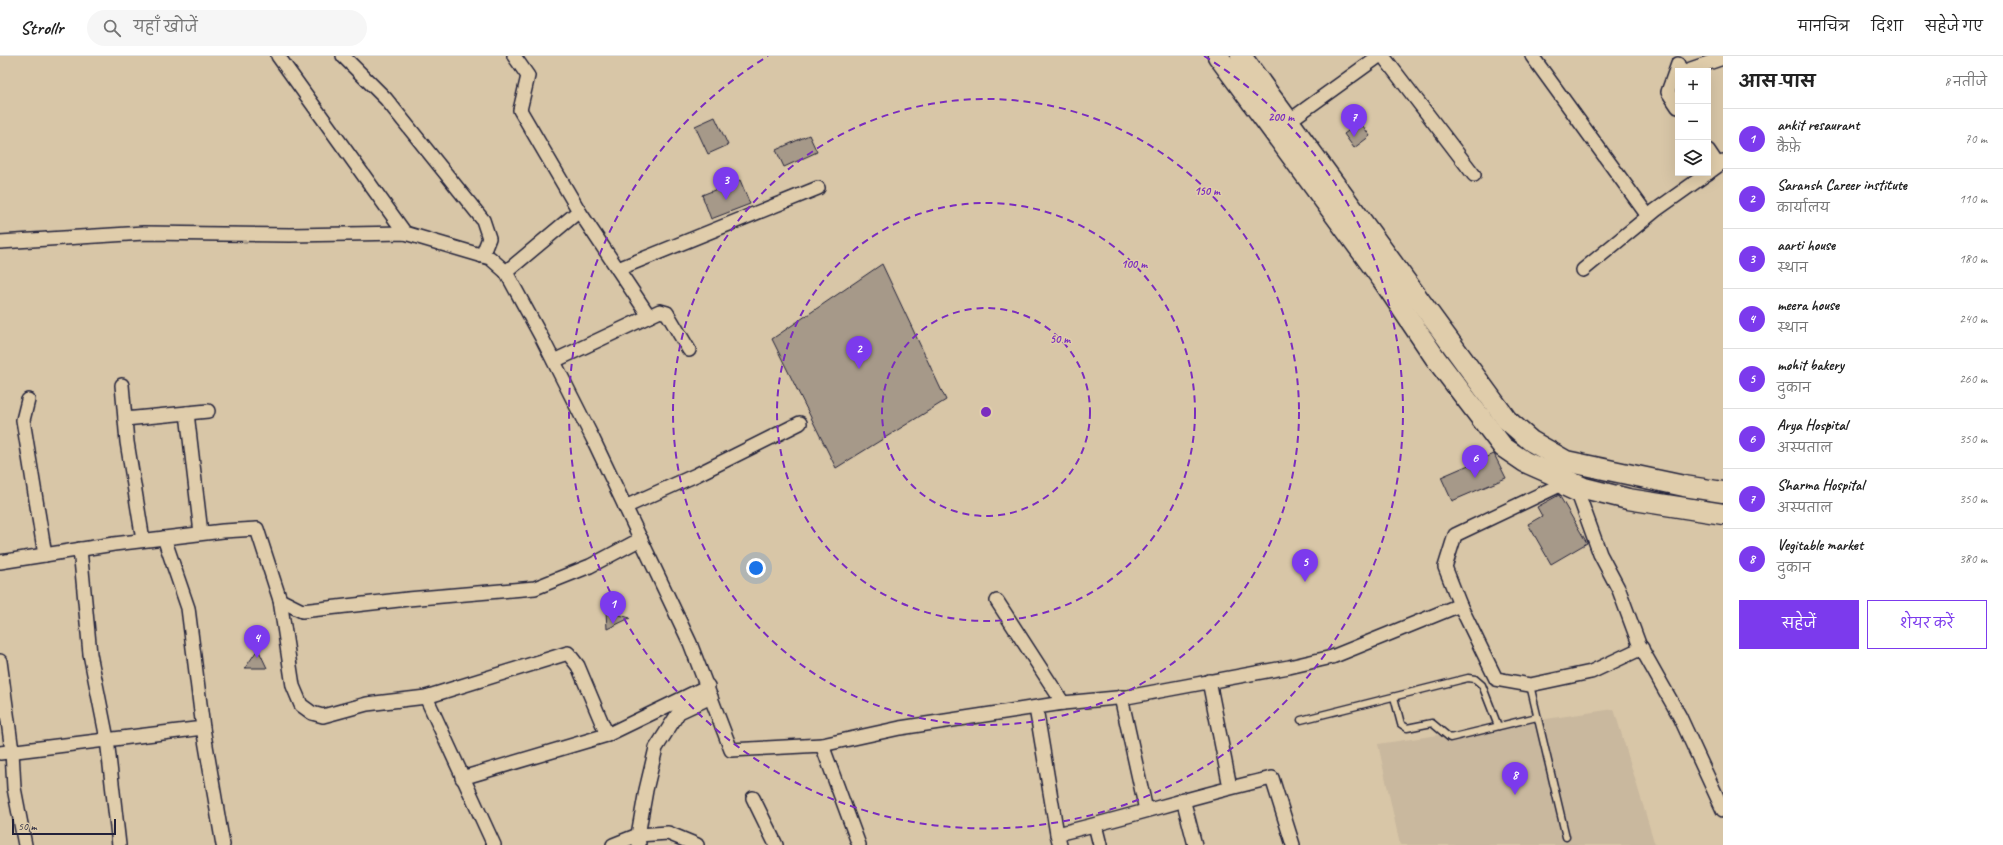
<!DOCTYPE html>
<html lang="hi">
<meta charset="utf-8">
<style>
body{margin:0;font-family:Caveat,"Playpen Sans Deva",sans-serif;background:#f6f6f6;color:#222}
.controls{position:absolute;right:12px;top:12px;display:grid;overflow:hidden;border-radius:0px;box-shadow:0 4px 16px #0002}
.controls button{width:36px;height:36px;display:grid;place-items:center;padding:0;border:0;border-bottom:1px solid #e0e0e0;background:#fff;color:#222;font:20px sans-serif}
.scale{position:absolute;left:12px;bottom:10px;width:104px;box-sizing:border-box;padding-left:4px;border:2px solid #22223b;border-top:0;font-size:11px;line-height:14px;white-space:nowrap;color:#22223b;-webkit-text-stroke:3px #e0cdab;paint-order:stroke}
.you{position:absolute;left:756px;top:512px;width:14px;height:14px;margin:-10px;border:3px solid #fff;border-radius:50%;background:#1a73e8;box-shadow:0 0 0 6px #1a73e833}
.badge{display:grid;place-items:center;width:26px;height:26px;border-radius:50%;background:#7c3aed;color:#fff;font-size:13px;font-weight:700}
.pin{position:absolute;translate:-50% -33px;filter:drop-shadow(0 1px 2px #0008)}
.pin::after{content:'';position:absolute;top:21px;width:14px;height:12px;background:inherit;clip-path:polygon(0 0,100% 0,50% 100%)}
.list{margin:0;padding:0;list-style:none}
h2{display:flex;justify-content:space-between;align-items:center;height:52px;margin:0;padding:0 16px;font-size:17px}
h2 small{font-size:13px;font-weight:400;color:#767676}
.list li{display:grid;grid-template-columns:26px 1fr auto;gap:12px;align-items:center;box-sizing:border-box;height:60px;padding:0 16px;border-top:1px solid #e0e0e0}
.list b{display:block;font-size:15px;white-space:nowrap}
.list p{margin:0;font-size:13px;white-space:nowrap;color:#767676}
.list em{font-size:13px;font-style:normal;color:#767676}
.actions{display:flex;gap:8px;padding:12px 16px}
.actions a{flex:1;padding:9px 0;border:1px solid #7c3aed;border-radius:0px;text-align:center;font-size:14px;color:#7c3aed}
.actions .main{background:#7c3aed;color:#fff}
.icon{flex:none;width:22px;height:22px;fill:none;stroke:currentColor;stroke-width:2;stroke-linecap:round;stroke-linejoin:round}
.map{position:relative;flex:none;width:1723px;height:789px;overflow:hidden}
header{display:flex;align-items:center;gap:24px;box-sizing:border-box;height:56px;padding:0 20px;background:#fff;border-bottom:1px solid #e0e0e0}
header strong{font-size:19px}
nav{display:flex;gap:22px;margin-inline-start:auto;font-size:14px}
.search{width:280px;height:36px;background:#f6f6f6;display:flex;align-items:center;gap:10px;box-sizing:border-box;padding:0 14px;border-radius:22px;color:#767676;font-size:15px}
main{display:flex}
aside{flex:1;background:#fff}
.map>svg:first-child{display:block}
.built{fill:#c9b89e}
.building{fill:#a69989;stroke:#22223b}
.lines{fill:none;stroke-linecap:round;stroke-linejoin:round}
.lane-casing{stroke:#22223b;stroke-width:9}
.street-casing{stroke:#22223b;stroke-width:16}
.primary-casing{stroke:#22223b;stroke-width:23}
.lane{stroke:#e0cdab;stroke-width:6}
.street{stroke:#e0cdab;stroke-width:13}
.primary{stroke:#e0cdab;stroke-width:20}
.ring{fill:none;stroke:#7b2cbf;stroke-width:2;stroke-dasharray:7 5}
.centre{fill:#7b2cbf;stroke:#e0cdab;stroke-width:2}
.ring-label{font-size:12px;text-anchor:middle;font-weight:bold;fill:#7b2cbf;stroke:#e0cdab;stroke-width:3;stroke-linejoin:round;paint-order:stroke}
</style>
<header>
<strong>Strollr</strong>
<div class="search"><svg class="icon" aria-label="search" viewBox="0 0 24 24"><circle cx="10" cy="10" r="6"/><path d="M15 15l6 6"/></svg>यहाँ खोजें</div>
<nav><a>मानचित्र</a><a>दिशा</a><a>सहेजे गए</a></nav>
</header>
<main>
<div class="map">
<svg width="1723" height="789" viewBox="0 0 1723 789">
<rect width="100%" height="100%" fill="#d8c6a7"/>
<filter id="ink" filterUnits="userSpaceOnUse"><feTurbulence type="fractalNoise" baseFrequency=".025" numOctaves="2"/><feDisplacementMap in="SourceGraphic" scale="8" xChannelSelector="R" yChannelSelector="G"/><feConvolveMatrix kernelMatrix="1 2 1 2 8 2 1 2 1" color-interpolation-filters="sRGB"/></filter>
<g filter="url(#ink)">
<path class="built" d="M 1614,653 L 1655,789 L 1400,789 L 1378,688 Z"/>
<g class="building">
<path d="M 715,61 L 728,89 L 708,98 L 695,70 Z"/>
<path d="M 1360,66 L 1370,80 L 1354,92 L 1344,78 Z"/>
<path d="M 809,79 L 817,96 L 784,111 L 776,94 Z"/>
<path d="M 740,124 L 750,148 L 711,163 L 702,139 Z"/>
<path d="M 882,208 L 946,344 L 836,412 L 772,283 Z"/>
<path d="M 1494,398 L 1506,422 L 1452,445 L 1441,421 Z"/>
<path d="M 1559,439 L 1587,487 L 1551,508 L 1528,468 L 1542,460 L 1537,451 Z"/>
<path d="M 606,555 L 630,562 L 607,573 Z"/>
<path d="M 258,593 L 267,612 L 245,612 Z"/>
</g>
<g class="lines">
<defs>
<g id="lane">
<path d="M 1530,629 L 1566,781"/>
<path d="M 1394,641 L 1401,668 L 1407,672 L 1432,667 L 1450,682 L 1537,661"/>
<path d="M 1301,664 L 1468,622 L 1475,623 L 1482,629 L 1498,670"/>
</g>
<g id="street">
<path d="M 278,0 L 405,177"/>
<path d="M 343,0 L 386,43 L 483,164 L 489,182 L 482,200"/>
<path d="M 1383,0 L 1474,119"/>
<path d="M 1532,0 L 1648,160"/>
<path d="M 1685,15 L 1723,2"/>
<path d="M 1678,51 L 1668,36 L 1678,8"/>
<path d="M 1289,65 L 1379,0"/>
<path d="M 1708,94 L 1718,109"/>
<path d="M 1708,117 L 1723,106"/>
<path d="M 579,155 L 649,260"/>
<path d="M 0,186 L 144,177 L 290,179 L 405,177 L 490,202 L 506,216 L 543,284 L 593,383 L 690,587 L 731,694 L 822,689 L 859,789"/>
<path d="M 618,213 L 818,132"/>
<path d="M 1583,214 L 1656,154 L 1708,117"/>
<path d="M 506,216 L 579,155 L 520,54 L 528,20 L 514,0"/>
<path d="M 554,305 L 660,255 L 667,257 L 689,294"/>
<path d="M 122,329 L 127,386 L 143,484"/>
<path d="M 28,344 L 23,364 L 45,499"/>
<path d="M 187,357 L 201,477"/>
<path d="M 125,363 L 208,355"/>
<path d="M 1563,415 L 1558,430 L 1455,479 L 1445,511 L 1460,549 L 1496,623 L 1530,629 L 1591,616 L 1642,592"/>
<path d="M 1564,433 L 1579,440 L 1600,498 L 1619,534 L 1639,588 L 1680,661 L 1723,754"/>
<path d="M 625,451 L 696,419 L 800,367"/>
<path d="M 80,493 L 90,598 L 107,683 L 119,789"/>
<path d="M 0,506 L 114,488 L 223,475 L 257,473 L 280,544 L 302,555 L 408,543 L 535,532 L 590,510 L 641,483"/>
<path d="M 280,544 L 293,630 L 301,649 L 312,657 L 323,660 L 367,648 L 426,641 L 568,597 L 578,610 L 607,679"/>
<path d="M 997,545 L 1063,647"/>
<path d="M 0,605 L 12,695 L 14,732 L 25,789"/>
<path d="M 1209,625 L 1230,731"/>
<path d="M 426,641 L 494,789"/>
<path d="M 1121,641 L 1146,754"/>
<path d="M 1036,652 L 1057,778"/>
<path d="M 203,672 L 223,789"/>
<path d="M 822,689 L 900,672 L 1063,647 L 1127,641 L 1289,611 L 1332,601 L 1460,549"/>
<path d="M 0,697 L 203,672 L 188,552 L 164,482"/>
<path d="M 462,722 L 607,679 L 708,630"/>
<path d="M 753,742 L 776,789"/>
<path d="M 1183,743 L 1195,789"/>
<path d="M 1095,769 L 1100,789"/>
<path d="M 613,789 L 638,779 L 668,777 L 697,789"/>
<path d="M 639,789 L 638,779 L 646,734 L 656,692 L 679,656 L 711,641"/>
<path d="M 1060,789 L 1057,778 C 1130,761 1200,738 1272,722 L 1293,789"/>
</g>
<g id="primary">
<path d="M 1218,0 L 1382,223 L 1436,303 L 1503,391 L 1525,406 L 1584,432 L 1628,443 L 1723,458"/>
<path d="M 1241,0 L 1507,364 L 1531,385 L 1566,405 L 1684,430 L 1723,436"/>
</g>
</defs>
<use href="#lane" class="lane-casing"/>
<use href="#street" class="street-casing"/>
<use href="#primary" class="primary-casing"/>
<use href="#lane" class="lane"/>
<use href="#street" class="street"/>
<use href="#primary" class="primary"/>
</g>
</g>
<g class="ring">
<circle cx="986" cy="356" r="104"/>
<circle cx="986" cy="356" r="209"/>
<circle cx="986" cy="356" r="313"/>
<path d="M1204 0A417 417 0 1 1 768 0"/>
</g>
<circle cx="986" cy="356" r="6" class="centre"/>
<g class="ring-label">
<text x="1281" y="65">200 m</text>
<text x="1207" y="139">150 m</text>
<text x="1134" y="212">100 m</text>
<text x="1060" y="287">50 m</text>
</g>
</svg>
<div class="controls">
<button>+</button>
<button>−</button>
<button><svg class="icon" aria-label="layers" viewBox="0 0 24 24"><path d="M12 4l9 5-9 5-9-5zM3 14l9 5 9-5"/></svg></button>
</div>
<div class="scale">50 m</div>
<div class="you"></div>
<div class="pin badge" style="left:613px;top:568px">1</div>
<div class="pin badge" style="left:859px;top:313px">2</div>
<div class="pin badge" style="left:726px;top:144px">3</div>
<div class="pin badge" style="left:257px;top:602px">4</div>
<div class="pin badge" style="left:1305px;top:526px">5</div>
<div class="pin badge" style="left:1475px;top:422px">6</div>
<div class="pin badge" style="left:1354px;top:81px">7</div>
<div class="pin badge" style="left:1515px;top:739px">8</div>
</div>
<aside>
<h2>आस-पास<small>8 नतीजे</small></h2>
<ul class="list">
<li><span class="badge">1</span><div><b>ankit resaurant</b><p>कैफ़े</p></div><em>70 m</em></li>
<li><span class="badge">2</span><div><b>Saransh Career institute</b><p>कार्यालय</p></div><em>110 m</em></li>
<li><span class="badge">3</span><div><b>aarti house</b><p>स्थान</p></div><em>180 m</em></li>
<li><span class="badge">4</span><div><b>meera house</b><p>स्थान</p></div><em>240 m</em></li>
<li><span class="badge">5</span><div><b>mohit bakery</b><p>दुकान</p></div><em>260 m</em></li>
<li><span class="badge">6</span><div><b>Arya Hospital</b><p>अस्पताल</p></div><em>350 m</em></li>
<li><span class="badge">7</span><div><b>Sharma Hospital</b><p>अस्पताल</p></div><em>350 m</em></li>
<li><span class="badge">8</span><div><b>Vegitable market</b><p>दुकान</p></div><em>380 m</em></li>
</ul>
<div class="actions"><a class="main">सहेजें</a><a>शेयर करें</a></div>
</aside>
</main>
